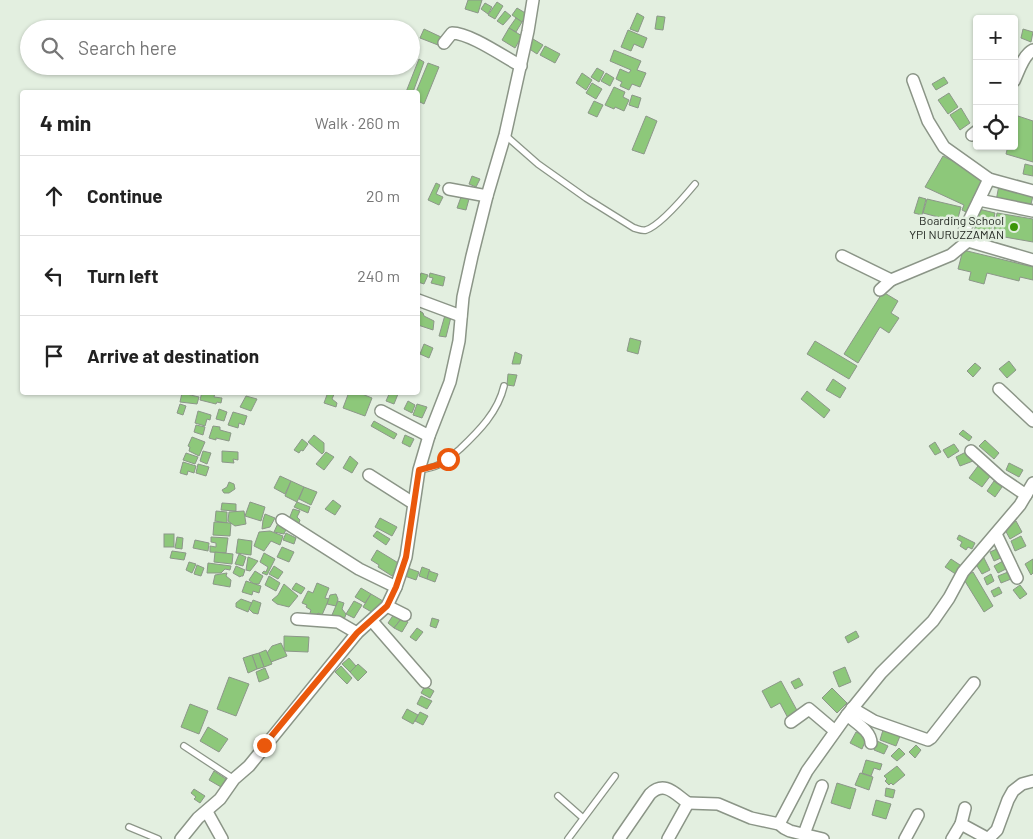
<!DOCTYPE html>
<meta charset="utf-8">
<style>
body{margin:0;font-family:Barlow,sans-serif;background:#f2f2f2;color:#222}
.controls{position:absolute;right:15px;top:15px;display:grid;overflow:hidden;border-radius:5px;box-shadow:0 1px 4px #0004}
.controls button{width:45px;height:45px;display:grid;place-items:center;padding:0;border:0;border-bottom:1px solid #e0e0e0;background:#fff;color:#222;font:25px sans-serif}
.stop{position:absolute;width:15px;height:15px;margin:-11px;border:4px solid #ea580c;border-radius:50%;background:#fff}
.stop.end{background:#ea580c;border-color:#fff;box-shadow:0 1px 5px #0008}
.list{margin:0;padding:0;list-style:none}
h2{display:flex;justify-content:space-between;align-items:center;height:65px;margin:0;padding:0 20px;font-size:21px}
h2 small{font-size:16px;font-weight:400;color:#767676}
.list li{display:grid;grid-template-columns:32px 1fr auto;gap:15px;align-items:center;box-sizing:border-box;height:80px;padding:0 20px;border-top:1px solid #e0e0e0}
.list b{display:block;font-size:19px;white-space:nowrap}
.list em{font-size:16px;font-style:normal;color:#767676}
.icon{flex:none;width:28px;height:28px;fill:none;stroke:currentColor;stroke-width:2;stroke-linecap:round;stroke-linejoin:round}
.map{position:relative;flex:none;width:1033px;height:839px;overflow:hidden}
.search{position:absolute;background:#fff;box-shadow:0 1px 4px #0004;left:20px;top:20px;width:400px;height:55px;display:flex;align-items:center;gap:12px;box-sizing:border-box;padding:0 18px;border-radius:28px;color:#767676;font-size:19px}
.panel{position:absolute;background:#fff;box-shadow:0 1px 4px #0004;left:20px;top:90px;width:400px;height:305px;border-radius:5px}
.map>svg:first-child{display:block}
.building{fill:#8dc87a;stroke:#8c9789}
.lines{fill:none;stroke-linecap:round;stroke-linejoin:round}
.lane-casing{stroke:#8b9587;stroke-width:8}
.street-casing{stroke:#8b9587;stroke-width:14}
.lane{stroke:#fff;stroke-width:5.5}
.street{stroke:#fff;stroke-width:11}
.route{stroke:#ea580c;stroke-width:6}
.poi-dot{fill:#3c9509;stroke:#e3efe0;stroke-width:2}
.labels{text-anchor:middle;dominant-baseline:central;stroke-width:5;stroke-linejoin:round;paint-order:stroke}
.poi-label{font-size:12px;fill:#242923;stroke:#e3efe0;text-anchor:end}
</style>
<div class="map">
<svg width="1033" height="839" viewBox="0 0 1033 839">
<rect width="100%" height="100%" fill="#e3efe0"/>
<g class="building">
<path d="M 468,0 L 482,0 L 478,13 L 465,9 Z"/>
<path d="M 497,2 L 503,6 L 495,19 L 488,15 Z"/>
<path d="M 485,3 L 492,7 L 488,14 L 481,9 Z"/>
<path d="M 517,8 L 527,14 L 522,22 L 512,15 Z"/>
<path d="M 505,11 L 511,16 L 503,25 L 497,21 Z"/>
<path d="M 637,13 L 644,17 L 638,32 L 630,29 Z"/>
<path d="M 657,16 L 665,17 L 663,30 L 655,29 Z"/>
<path d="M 516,18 L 522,22 L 516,32 L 509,28 Z"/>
<path d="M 509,28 L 522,36 L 515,48 L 502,40 Z"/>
<path d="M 424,29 L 441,37 L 438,45 L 420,38 Z"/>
<path d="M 1023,29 L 1033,32 L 1031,42 L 1021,38 Z"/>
<path d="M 628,30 L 647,38 L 643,48 L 634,44 L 631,51 L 621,47 Z"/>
<path d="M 533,39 L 543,45 L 537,54 L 528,48 Z"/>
<path d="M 545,46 L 560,54 L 555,63 L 540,55 Z"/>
<path d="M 614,50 L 641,61 L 637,70 L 646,73 L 640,87 L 632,84 L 629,90 L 620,86 L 622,82 L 616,79 L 620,69 L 629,73 L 631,70 L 610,61 Z"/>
<path d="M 419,59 L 424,62 L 413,92 L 406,92 Z"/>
<path d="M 428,63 L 439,67 L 424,104 L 418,101 L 418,92 L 416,92 Z"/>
<path d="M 597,68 L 604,72 L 599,82 L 591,77 Z"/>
<path d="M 582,73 L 592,80 L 586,90 L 576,83 Z"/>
<path d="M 606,73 L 614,78 L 610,86 L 601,81 Z"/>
<path d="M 944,77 L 948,83 L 936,90 L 932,84 Z"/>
<path d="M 592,83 L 602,89 L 596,99 L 586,93 Z"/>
<path d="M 614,87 L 625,92 L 623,97 L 629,100 L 624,111 L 615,107 L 614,109 L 605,105 Z"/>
<path d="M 949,93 L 958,107 L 948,114 L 938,100 Z"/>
<path d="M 632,95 L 641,98 L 638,108 L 629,105 Z"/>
<path d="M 594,101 L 603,105 L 597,117 L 588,113 Z"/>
<path d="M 961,108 L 970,123 L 960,130 L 950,115 Z"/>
<path d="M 646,116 L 657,121 L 644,154 L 632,150 Z"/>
<path d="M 1018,116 L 1033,121 L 1033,162 L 1006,154 L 1008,146 L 1014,146 L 1014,127 Z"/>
<path d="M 943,156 L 984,177 L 975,204 L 971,202 L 966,212 L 962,210 L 964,205 L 925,187 Z"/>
<path d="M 1025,164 L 1033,166 L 1033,176 L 1023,174 Z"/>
<path d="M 472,176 L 480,179 L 476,187 L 469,184 Z"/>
<path d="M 436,183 L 440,185 L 436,194 L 443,197 L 439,205 L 428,200 Z"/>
<path d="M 999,185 L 1033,196 L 1030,208 L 996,201 Z"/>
<path d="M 461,197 L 469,199 L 466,210 L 457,208 Z"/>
<path d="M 919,197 L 926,199 L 922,215 L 914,213 Z"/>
<path d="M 927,199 L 961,207 L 957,222 L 923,213 Z"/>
<path d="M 979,209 L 995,213 L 990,236 L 974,233 Z"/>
<path d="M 997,213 L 1033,219 L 1033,242 L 993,235 Z"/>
<path d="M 963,250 L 1033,267 L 1033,280 L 1020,277 L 1019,281 L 987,273 L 984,284 L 969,280 L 971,272 L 958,269 Z"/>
<path d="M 421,273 L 428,275 L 424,284 L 418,282 Z"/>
<path d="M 430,273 L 445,277 L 443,286 L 431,283 L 433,278 L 429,277 Z"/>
<path d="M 883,292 L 898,301 L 891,313 L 899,318 L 889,333 L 880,327 L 858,363 L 844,354 Z"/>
<path d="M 418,310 L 423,313 L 424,316 L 434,321 L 433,330 L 418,325 Z"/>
<path d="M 445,315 L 451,317 L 446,337 L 439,336 Z"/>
<path d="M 630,338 L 641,341 L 638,354 L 627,351 Z"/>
<path d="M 815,341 L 857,366 L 849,379 L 807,354 Z"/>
<path d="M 424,344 L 433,348 L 429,358 L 420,354 Z"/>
<path d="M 515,352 L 522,355 L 520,364 L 512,364 Z"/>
<path d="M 1009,361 L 1016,370 L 1007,378 L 999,369 Z"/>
<path d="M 975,363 L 981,368 L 973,377 L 967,371 Z"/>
<path d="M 508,374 L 517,375 L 514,386 L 507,385 Z"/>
<path d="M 833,379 L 846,388 L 840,398 L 826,390 Z"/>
<path d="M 807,391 L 830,410 L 824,418 L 801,399 Z"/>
<path d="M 202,392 L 215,393 L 214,397 L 222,398 L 221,403 L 217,402 L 216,404 L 200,400 Z"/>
<path d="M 328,392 L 335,392 L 332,399 L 337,403 L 336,407 L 324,403 Z"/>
<path d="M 349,392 L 357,392 L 372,398 L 365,416 L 343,408 Z"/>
<path d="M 390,392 L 398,394 L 394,404 L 386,401 Z"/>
<path d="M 182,393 L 199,397 L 197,404 L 180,402 Z"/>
<path d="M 246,396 L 257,399 L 251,411 L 240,407 Z"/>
<path d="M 408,401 L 415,405 L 412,413 L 404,409 Z"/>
<path d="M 180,404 L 186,406 L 183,415 L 177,413 Z"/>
<path d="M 417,404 L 427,407 L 422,418 L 413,415 Z"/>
<path d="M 219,409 L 227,412 L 224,421 L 216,419 Z"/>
<path d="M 198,411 L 211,415 L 210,420 L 207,419 L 205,426 L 195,423 Z"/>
<path d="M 233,412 L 247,416 L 244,425 L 239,423 L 238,428 L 228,425 Z"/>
<path d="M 374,421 L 397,434 L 394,439 L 371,426 Z"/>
<path d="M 196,425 L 205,427 L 203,435 L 194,432 Z"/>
<path d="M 213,426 L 220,427 L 220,430 L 231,433 L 229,441 L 216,438 L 216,440 L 209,438 Z"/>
<path d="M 963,430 L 972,437 L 969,441 L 959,434 Z"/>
<path d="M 314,435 L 324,443 L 324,452 L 322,454 L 308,442 Z"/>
<path d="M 405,435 L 414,439 L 410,447 L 402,443 Z"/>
<path d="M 192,437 L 205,442 L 199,456 L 189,451 L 190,447 L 188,446 Z"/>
<path d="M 302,439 L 308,444 L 303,451 L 301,450 L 299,453 L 294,450 Z"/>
<path d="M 985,440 L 999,453 L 994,459 L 979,446 Z"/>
<path d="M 935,442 L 941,452 L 935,455 L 929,446 Z"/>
<path d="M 954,444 L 959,451 L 948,458 L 943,450 Z"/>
<path d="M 203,451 L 211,453 L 207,464 L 200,461 Z"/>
<path d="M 222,451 L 238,452 L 238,460 L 233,459 L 234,463 L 222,462 Z"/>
<path d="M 968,451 L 973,461 L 960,466 L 956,457 Z"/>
<path d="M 326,452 L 334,457 L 324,470 L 316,464 Z"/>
<path d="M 186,453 L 198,457 L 195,464 L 183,460 Z"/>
<path d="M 350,456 L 358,463 L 352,473 L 343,468 Z"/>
<path d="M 183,462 L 196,466 L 194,473 L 188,471 L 187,475 L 180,473 Z"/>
<path d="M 1009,463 L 1023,470 L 1019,477 L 1006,470 Z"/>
<path d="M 198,464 L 209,467 L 206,476 L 196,473 Z"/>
<path d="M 978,466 L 991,475 L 982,487 L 969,478 Z"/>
<path d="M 280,476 L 291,481 L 285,494 L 274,488 Z"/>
<path d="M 291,481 L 304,487 L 297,502 L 285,496 Z"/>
<path d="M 994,481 L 1002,487 L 995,497 L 987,491 Z"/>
<path d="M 229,482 L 234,484 L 235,489 L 229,493 L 224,493 L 222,490 L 227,487 Z"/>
<path d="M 304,487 L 317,492 L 311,505 L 299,499 Z"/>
<path d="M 333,500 L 341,506 L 335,515 L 325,509 Z"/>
<path d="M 250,502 L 265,507 L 261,521 L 245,516 Z"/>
<path d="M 297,502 L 310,507 L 308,513 L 294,507 Z"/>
<path d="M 222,503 L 236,504 L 236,511 L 221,510 Z"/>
<path d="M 293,509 L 300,511 L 297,517 L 300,520 L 299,523 L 289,519 Z"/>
<path d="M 216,511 L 227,512 L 227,523 L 215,521 Z"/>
<path d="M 244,511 L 246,524 L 235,526 L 228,521 L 229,512 Z"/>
<path d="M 265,514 L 275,518 L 270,527 L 262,529 L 263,520 Z"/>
<path d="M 380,518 L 397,527 L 392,536 L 375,527 Z"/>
<path d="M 279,521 L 288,525 L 284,534 L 274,532 Z"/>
<path d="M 1016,521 L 1022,532 L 1010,539 L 1004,528 Z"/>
<path d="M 214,522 L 231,523 L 230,536 L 213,535 Z"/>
<path d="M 270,531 L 283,536 L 280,545 L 271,541 L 264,551 L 254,546 L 259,532 Z"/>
<path d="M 377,531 L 390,539 L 386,545 L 373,536 Z"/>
<path d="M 286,533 L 296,538 L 294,544 L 283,540 Z"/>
<rect x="164" y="534" width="10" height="13"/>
<path d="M 959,535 L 975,543 L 972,549 L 968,547 L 966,550 L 960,546 L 962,542 L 957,539 Z"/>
<path d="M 1021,536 L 1026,546 L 1015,551 L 1011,541 Z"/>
<path d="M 177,537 L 183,538 L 182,549 L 175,548 Z"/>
<path d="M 211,537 L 228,538 L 226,553 L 210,552 L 210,546 L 216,547 L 216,543 L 211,542 Z"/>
<path d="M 238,539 L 252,541 L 251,555 L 236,553 Z"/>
<path d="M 195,540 L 209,543 L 208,551 L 193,548 Z"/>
<path d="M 282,547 L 294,552 L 289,562 L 277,557 Z"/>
<path d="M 999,548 L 1003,557 L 994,561 L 990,552 Z"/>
<path d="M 377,550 L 400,564 L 392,576 L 378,567 L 379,565 L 371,560 Z"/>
<path d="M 172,551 L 186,553 L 184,560 L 170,558 Z"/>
<path d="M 215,552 L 233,554 L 232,564 L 214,562 Z"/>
<path d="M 264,553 L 275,559 L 267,575 L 262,573 L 264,571 L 266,572 L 268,567 L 260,562 Z"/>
<path d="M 239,554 L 246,557 L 243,566 L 235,564 Z"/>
<path d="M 983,556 L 990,570 L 982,574 L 974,561 Z"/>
<path d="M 248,557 L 258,561 L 250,571 L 246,570 Z"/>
<path d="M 951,559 L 963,567 L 957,575 L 945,567 Z"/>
<path d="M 1033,559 L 1033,573 L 1031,575 L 1025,564 Z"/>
<path d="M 1003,561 L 1008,568 L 998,573 L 994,566 Z"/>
<path d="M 189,562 L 196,564 L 192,573 L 186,570 Z"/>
<path d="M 208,563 L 231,566 L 230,570 L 225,569 L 221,573 L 207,573 Z"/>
<path d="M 197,565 L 204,568 L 201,576 L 194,574 Z"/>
<path d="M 236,566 L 245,570 L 243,576 L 241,576 L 240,577 L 233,573 Z"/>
<path d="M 274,566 L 283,572 L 278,579 L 269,574 Z"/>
<path d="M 405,567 L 419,572 L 416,580 L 402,575 Z"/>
<path d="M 422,567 L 430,570 L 427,579 L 419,576 Z"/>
<path d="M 255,571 L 263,576 L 259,584 L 254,584 L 249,580 Z"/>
<path d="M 429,571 L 438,574 L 435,582 L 427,579 Z"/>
<path d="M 973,572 L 993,606 L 984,612 L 963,578 Z"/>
<path d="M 1008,572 L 1011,579 L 1001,583 L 998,576 Z"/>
<path d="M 227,573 L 226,576 L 231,580 L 230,587 L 213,584 L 215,575 Z"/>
<path d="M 991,574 L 994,581 L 987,585 L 984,578 Z"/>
<path d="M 269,576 L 280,583 L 276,591 L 265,585 Z"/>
<path d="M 246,581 L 261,586 L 259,593 L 253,591 L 252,595 L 242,592 Z"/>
<path d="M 296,583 L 305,588 L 301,594 L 292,589 Z"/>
<path d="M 317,583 L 329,588 L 325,598 L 329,599 L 322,615 L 318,613 L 317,616 L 310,613 L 311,610 L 306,607 L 307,605 L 302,603 L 308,591 L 313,593 Z"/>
<path d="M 284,584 L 298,596 L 289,607 L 277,604 L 272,600 L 278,595 Z"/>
<path d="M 1020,585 L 1027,594 L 1020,599 L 1013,590 Z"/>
<path d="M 999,587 L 1002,593 L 994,597 L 991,591 Z"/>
<path d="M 361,588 L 371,594 L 365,603 L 355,597 Z"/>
<path d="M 336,594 L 338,599 L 336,606 L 327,604 L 330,595 Z"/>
<path d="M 371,594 L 383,601 L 375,614 L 363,607 Z"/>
<path d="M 241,599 L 252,603 L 248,612 L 236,607 L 236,603 Z"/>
<path d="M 253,600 L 261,603 L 258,614 L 253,613 L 249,609 Z"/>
<path d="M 338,601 L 344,603 L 342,609 L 346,614 L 344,620 L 332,615 Z"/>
<path d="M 354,601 L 362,605 L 354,618 L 346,614 Z"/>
<path d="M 394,614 L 401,619 L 394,628 L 388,623 Z"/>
<path d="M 432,618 L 439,620 L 436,628 L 430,626 Z"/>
<path d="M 401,619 L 408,622 L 402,632 L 394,628 Z"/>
<path d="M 417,628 L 423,632 L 416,641 L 410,637 Z"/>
<path d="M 856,631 L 859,637 L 848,643 L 845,637 Z"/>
<path d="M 284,636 L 309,637 L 308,652 L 284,651 Z"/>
<path d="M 281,643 L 287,656 L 271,662 L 267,653 L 272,646 Z"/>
<path d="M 266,650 L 272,664 L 264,667 L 259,653 Z"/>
<path d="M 259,653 L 264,667 L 257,669 L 252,655 Z"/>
<path d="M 252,655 L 257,669 L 248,673 L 243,658 Z"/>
<path d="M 349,658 L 356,666 L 350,672 L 342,664 Z"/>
<path d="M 358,664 L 367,672 L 358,681 L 350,672 Z"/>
<path d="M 341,666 L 352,678 L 347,684 L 335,672 Z"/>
<path d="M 845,667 L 851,682 L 839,687 L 833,672 Z"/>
<path d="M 265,668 L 269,678 L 259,682 L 256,672 Z"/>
<path d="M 229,677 L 249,684 L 236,716 L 217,709 Z"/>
<path d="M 799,678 L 803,685 L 795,689 L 791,682 Z"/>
<path d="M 781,681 L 799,714 L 789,720 L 780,703 L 771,708 L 762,691 Z"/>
<path d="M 425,686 L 434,691 L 430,698 L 421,693 Z"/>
<path d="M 832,688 L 847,703 L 837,713 L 822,698 Z"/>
<path d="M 421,696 L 432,701 L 427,709 L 417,704 Z"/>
<path d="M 190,704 L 208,711 L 199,734 L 181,727 Z"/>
<path d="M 407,709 L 418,715 L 413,724 L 402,718 Z"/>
<path d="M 420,712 L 428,716 L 423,725 L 415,721 Z"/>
<path d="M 208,727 L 228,739 L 219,752 L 200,741 Z"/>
<path d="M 883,730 L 900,736 L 896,746 L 880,740 Z"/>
<path d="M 856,732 L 867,737 L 862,749 L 850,743 Z"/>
<path d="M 877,741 L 888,746 L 884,754 L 874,750 Z"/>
<path d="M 916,745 L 921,750 L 915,758 L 909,752 Z"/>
<path d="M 899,748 L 905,754 L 897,761 L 891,756 Z"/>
<path d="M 866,760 L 882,764 L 880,770 L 874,768 L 871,776 L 862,773 Z"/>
<path d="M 897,766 L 905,775 L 893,785 L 891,783 L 889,785 L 885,781 L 887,779 L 884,776 Z"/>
<path d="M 214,771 L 226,779 L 221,787 L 209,780 Z"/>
<path d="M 860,773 L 873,777 L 869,790 L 855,785 Z"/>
<path d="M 837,783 L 856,789 L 850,809 L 831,803 Z"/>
<path d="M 886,788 L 895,790 L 893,798 L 885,796 Z"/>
<path d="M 194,789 L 205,796 L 200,803 L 194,799 L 196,797 L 191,793 Z"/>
<path d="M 876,800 L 891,804 L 886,819 L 872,815 Z"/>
</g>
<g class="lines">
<defs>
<g id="lane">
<path d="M 505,135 L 538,164 L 586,198 L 634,228 C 638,229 642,231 646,230 C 659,226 685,196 695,184"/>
<path d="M 419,470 C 425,469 432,468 438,465 C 446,462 453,455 460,449 C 479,431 498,412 504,386"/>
<path d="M 184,746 L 234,779"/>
<path d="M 558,796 L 583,818"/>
<path d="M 129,827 L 158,839"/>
<path d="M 568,839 L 615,776"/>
</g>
<g id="street">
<path d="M 444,43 L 452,33 C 470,33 504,57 521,66"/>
<path d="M 913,80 L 928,121 L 944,147 L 989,179 L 1033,191"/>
<path d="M 1014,81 C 1019,71 1023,55 1033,50"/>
<path d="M 972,135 L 977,131"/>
<path d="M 989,179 L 964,231 L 964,236 L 968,241 L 1033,260"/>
<path d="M 449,189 L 487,196"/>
<path d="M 979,200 L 1033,211"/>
<path d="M 842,256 L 891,280 L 951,255 L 968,241"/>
<path d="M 880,290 L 891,280"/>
<path d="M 418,300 L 461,316"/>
<path d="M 999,389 L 1033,421"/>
<path d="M 381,411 L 429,436"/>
<path d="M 971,451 L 1001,478 L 1026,495"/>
<path d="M 369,475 L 413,503"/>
<path d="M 282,520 L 359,569 L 396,587"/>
<path d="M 996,534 L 1017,578"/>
<path d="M 387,606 L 405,615"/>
<path d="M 297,619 L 338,622 L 357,633"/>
<path d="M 372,621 L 425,682"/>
<path d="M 852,708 L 874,721 L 928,740 L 931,738 L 974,683"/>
<path d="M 847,715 C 856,723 871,731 871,743"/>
<path d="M 791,722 L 809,709 L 835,731"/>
<path d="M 688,803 L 718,804 L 751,818 L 779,824 L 784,828 L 790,831 L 823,839"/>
<path d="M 207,812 L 222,839"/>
<path d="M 779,824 L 807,771 L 847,715 L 881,673 L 933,621 L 949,598 L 963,572 L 1020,505 L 1033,483"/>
<path d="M 961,824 L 985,837"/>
<path d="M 804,834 L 822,786"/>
<path d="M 181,839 L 198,818 L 220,799 L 234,779 L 249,766 L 357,633 L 387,606 L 396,587 L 406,557 L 419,470 L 429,436 L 450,382 L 459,341 L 463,297 L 472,256 L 487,196 L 505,135 L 528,31 L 533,0"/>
<path d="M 619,839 L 650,794 C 665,780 675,794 688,803 L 668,839"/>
<path d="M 905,839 L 918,815"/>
<path d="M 952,839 L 961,824 L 965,808"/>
<path d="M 988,839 L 997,830 L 1008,800 L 1013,791 L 1022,784 L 1033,781"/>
</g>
</defs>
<use href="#lane" class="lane-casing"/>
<use href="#street" class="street-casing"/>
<use href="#lane" class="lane"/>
<use href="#street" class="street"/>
</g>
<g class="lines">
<path class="route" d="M 264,745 L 357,633 L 387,606 L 396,587 L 406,557 L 419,470 L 438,465 L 448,459"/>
</g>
<circle class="poi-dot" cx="1014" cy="227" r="5"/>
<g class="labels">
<g class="poi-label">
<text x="1004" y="220">Boarding School<tspan x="1004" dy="14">YPI NURUZZAMAN</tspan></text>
</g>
</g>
</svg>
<div class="controls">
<button>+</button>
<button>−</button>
<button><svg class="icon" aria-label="locate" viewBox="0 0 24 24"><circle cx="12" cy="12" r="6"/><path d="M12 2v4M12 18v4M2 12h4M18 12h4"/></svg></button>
</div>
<div class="stop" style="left:448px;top:459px"></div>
<div class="stop end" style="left:264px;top:745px"></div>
<div class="search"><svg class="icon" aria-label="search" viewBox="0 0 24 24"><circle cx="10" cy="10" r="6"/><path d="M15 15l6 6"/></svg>Search here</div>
<section class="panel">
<h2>4 min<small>Walk · 260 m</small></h2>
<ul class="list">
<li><svg class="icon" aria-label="ahead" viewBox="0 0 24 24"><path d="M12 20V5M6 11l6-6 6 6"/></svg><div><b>Continue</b></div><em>20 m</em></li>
<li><svg class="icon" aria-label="left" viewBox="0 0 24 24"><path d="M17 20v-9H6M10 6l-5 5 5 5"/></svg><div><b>Turn left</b></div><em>240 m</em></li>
<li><svg class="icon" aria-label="arrive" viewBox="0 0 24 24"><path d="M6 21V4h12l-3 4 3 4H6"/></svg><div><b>Arrive at destination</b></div></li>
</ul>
</section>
</div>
